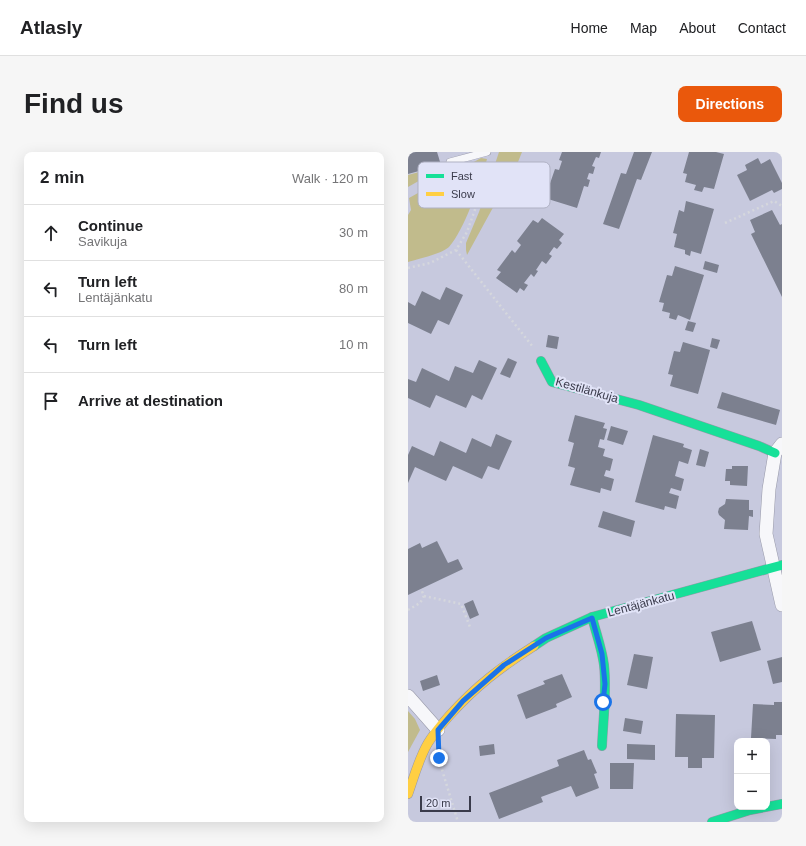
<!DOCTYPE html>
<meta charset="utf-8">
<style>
body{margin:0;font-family:Arial,sans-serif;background:#f6f6f6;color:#202124}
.controls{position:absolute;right:12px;bottom:12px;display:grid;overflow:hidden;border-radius:8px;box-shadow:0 4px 16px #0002}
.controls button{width:36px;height:36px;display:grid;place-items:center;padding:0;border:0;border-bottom:1px solid #e0e0e0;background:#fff;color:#202124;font:20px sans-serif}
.scale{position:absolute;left:12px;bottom:10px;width:51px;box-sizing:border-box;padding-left:4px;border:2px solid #3a3b4b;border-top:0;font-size:11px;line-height:14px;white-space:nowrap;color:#3a3b4b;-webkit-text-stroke:3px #e1e3f7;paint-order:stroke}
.stop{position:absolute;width:12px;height:12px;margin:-9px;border:3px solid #1a73e8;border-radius:50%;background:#fff}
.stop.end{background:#1a73e8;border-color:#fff;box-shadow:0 1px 4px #0008}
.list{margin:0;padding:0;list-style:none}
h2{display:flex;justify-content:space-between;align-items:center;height:52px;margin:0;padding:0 16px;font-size:17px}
h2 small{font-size:13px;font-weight:400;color:#757577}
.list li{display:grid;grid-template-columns:26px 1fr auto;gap:12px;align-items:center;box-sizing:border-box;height:56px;padding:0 16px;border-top:1px solid #e0e0e0}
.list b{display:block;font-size:15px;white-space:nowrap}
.list p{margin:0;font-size:13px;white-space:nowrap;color:#757577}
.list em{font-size:13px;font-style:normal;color:#757577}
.icon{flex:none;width:22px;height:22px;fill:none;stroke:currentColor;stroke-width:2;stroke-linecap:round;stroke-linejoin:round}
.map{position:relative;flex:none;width:374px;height:670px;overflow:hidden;border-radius:8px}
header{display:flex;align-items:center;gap:24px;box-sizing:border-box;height:56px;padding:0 20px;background:#fff;border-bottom:1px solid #e0e0e0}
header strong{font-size:19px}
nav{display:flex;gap:22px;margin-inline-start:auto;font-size:14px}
.intro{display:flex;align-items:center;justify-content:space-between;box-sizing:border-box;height:96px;padding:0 24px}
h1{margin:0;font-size:28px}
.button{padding:10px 18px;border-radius:8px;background:#ea580c;color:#fff;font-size:14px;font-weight:700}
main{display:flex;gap:24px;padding:0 24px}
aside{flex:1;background:#fff;border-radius:8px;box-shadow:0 4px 16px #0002}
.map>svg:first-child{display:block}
.green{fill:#c1bb8c}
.building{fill:#7c808f}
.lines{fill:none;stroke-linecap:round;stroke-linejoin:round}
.lane-casing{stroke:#9899a9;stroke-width:8}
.street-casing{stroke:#9899a9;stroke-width:14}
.fast-casing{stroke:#9899a9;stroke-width:10}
.slow-casing{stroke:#9899a9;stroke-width:10}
.path{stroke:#d5d7dd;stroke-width:2.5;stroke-dasharray:2 3;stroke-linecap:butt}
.lane{stroke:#f7f7fa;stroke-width:7}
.street{stroke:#f7f7fa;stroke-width:13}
.fast{stroke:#16e098;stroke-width:9}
.slow{stroke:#ffcf43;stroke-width:9}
.route{stroke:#1a73e8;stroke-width:5}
.labels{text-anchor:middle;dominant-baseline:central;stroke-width:4;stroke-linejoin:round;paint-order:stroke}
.street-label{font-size:12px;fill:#3a3b4b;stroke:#e1e3f7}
.key{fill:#e1e3f7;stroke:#afb1c3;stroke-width:1}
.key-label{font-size:11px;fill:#3a3b4b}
</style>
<header>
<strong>Atlasly</strong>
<nav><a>Home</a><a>Map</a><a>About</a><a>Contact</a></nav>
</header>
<div class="intro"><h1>Find us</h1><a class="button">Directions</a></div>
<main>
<aside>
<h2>2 min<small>Walk · 120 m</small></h2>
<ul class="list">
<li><svg class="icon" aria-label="ahead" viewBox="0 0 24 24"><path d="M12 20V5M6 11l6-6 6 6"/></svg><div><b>Continue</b><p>Savikuja</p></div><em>30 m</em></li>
<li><svg class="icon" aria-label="left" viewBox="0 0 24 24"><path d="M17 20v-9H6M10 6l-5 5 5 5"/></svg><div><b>Turn left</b><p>Lentäjänkatu</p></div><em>80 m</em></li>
<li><svg class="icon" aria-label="left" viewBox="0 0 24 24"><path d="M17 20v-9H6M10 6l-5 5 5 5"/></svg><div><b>Turn left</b></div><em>10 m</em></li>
<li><svg class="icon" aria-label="arrive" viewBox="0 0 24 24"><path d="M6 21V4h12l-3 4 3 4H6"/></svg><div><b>Arrive at destination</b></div></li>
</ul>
</aside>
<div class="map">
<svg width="374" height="670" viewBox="0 0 374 670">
<rect width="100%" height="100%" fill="#c7c9de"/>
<g class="green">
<path d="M 91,0 L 114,0 L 110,10 L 59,103 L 58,98 L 58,91 L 71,60 Z"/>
<path d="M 73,6 L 79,7 C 73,29 56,79 41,95 C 33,102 10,107 0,110 L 0,63 L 3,58 L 1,46 Z"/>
<path d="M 30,15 L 23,22 L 0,35 L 0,23 Z"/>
<path d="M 0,559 L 7,567 L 12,578 L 0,600 Z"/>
</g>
<g class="building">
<path d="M 0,0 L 29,0 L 33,13 L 0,22 Z"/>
<path d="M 154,0 L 193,0 L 191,6 L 188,5 L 184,14 L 187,15 L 185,22 L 181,21 L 179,27 L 182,28 L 180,35 L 176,34 L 169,56 L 140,47 L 142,41 L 139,40 L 147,17 L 151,18 L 154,9 L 151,8 Z"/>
<path d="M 226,0 L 244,0 L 233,28 L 229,27 L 211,77 L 195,72 L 213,21 L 218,22 Z"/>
<path d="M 281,0 L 308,0 L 316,2 L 306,37 L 296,35 L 294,40 L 286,38 L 288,33 L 277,30 L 279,22 L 275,21 Z"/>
<path d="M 350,6 L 353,12 L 362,7 L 374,31 L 374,37 L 366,41 L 364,38 L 342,49 L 329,23 L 339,18 L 337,13 Z"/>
<path d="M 278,49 L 306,57 L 293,102 L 283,99 L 282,104 L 277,102 L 277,98 L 266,95 L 269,82 L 265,81 L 271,58 L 276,60 Z"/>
<path d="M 364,58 L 372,73 L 374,72 L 374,145 L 343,82 L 347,80 L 342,68 Z"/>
<path d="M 134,66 L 156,82 L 151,88 L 154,91 L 149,97 L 146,95 L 141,102 L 144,104 L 138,112 L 134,109 L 128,118 L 130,119 L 126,125 L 123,122 L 116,131 L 120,133 L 116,139 L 112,136 L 109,141 L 88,126 L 93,120 L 89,118 L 104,98 L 107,101 L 113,93 L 109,89 L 125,68 L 130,71 Z"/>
<path d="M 297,109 L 311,113 L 309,121 L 295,117 Z"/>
<path d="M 267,114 L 296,123 L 282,168 L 270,163 L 268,168 L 261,166 L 262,161 L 254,159 L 256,151 L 251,150 L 259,123 L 264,124 Z"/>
<path d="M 38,135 L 55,143 L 41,173 L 30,168 L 23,182 L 0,171 L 0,150 L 7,154 L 14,139 L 32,148 Z"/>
<path d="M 280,169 L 288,171 L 285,180 L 277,178 Z"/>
<path d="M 140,183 L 151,185 L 149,197 L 138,195 Z"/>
<path d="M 304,186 L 312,188 L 309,197 L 302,195 Z"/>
<path d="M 275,190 L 302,198 L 290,242 L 262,234 L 265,223 L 260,222 L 266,199 L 272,200 Z"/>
<path d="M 100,206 L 109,210 L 102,226 L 92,222 Z"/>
<path d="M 71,208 L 89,216 L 74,248 L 64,243 L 58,256 L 28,243 L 22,256 L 0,246 L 0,227 L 8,230 L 14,216 L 41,229 L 47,214 L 65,221 Z"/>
<path d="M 314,240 L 372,258 L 368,273 L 309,256 Z"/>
<path d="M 167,263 L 197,271 L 195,276 L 199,277 L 196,288 L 192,287 L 190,295 L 197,297 L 195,304 L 205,307 L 202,319 L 198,318 L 196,324 L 206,327 L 203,339 L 193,336 L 192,341 L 162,333 L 167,316 L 160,314 L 166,291 L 160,289 Z"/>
<path d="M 203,274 L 220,279 L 215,293 L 199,288 Z"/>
<path d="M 88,282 L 104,289 L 91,318 L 80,314 L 74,327 L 45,314 L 38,329 L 7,315 L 0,331 L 0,303 L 4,294 L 26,304 L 32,289 L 58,301 L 64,286 L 83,295 Z"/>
<path d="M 245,283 L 276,292 L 275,295 L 284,298 L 280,312 L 271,309 L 267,324 L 276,327 L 273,339 L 263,336 L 261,341 L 271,344 L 268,357 L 257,354 L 256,358 L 227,350 Z"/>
<path d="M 292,297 L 301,300 L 297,315 L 288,313 Z"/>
<path d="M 324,314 L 340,314 L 339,334 L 322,333 L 322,329 L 317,329 L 318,317 L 324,317 Z"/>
<path d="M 318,347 L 341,348 L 341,358 L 345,358 L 345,365 L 341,364 L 340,378 L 316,377 L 317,368 L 311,363 L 310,360 L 311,356 L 317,352 Z"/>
<path d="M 195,359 L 227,369 L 223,385 L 190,375 Z"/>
<path d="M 29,389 L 40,411 L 50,407 L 55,417 L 0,443 L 0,397 L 12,391 L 14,396 Z"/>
<path d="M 65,448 L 71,463 L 62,467 L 56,452 Z"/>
<path d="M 344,469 L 353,498 L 312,510 L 303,480 Z"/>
<path d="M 226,502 L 245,505 L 239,537 L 219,533 Z"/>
<path d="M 374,505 L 374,530 L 365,532 L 359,509 Z"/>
<path d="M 154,522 L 164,545 L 148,552 L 149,555 L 118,567 L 109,543 L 137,532 L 135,529 Z"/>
<path d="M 29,523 L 32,533 L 15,539 L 12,529 Z"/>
<path d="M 366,550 L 374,550 L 374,583 L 368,583 L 368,587 L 343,586 L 345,552 L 366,553 Z"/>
<path d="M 268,562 L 307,563 L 306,606 L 294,606 L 294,616 L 280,616 L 280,605 L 267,605 Z"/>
<path d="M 217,566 L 235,569 L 233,582 L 215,579 Z"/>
<path d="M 86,592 L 87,602 L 72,604 L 71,594 Z"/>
<path d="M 219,592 L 247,593 L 247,608 L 219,607 Z"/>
<path d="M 176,598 L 180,608 L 183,607 L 189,621 L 186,622 L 191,636 L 168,645 L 163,634 L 133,645 L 135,650 L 91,667 L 81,641 L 151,614 L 149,608 Z"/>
<path d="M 202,611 L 226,611 L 225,637 L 202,637 Z"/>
</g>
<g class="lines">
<defs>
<path id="lane" d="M 42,10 L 79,0"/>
<g id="street">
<path d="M 374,292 L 367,301 L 361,337 L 358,382 L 374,453"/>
<path d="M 0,544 L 30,578"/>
</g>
<g id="fast">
<path d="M 133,209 L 144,230 L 231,253 L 351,294 L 367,301"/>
<path d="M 184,465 C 188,481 194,497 196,513 C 199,540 195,568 194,594"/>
<path d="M 126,494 L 138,486 L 184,465 L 374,413"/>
<path d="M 304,670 L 342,658 L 374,652"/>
</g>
<path id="slow" d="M 0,642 C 6,625 11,606 20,591 C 26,581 34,572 41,564 C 68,534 93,515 126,494"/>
</defs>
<use href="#lane" class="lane-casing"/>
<use href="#street" class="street-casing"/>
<use href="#fast" class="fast-casing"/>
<use href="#slow" class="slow-casing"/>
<g class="path">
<path d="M 317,71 L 366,49 L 374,54"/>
<path d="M 48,98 L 125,195"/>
<path d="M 0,116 L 22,111 L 48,98 L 59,80 L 84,10"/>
<path d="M 16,444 L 53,452 L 62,475"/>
<path d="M 0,458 L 12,451 L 16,444 L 13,437"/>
<path d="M 31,608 L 50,670"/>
</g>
<use href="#lane" class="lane"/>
<use href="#street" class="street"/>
<use href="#fast" class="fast"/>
<use href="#slow" class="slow"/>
</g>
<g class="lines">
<path class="route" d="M 31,606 L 30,578 L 55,549 L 96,513 L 138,486 L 184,466 L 194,502 L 197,532 L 195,550"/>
</g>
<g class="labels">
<g class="street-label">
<text transform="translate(179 238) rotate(16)">Kestilänkuja</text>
<text transform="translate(233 452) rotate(-15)">Lentäjänkatu</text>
</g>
</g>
<rect x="10" y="10" width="132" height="46" rx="6" class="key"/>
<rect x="18" y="22" width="18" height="4" fill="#16e098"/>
<rect x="18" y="40" width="18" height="4" fill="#ffcf43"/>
<g class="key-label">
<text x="43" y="28">Fast</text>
<text x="43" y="46">Slow</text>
</g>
</svg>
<div class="controls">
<button>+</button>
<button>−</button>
</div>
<div class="scale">20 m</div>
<div class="stop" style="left:195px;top:550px"></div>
<div class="stop end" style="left:31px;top:606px"></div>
</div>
</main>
